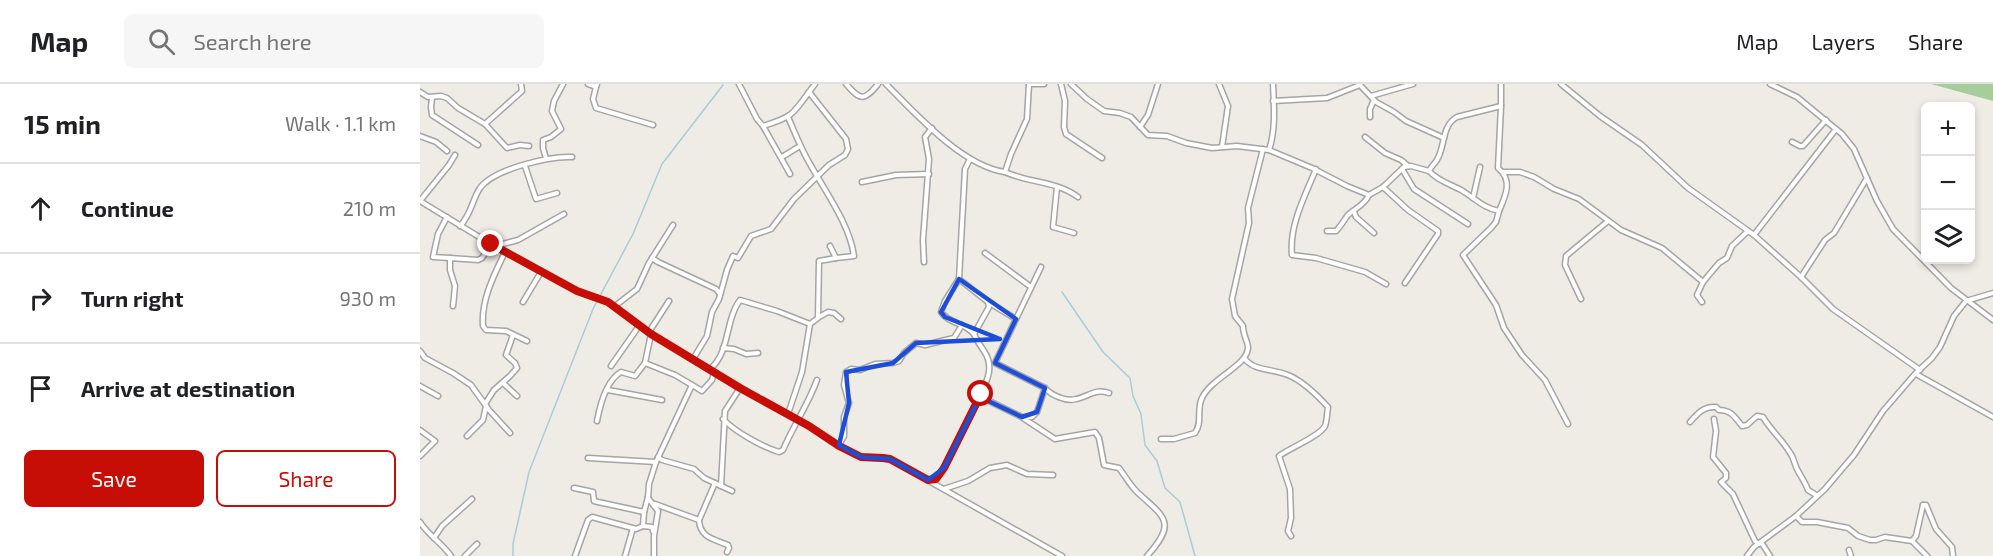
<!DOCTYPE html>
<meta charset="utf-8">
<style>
body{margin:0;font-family:"Exo 2",sans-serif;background:#f6f6f6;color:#202124}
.controls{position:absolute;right:18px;top:18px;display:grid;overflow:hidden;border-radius:9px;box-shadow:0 3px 9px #0003}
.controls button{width:54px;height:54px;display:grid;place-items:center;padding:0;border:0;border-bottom:2px solid #e0e0e0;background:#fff;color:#202124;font:30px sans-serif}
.stop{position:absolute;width:18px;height:18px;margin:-14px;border:4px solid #c60e07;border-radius:50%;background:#fff}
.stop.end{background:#c60e07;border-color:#fff;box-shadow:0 2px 6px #0008}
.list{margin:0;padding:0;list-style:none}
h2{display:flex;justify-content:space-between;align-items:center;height:78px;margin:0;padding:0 24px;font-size:26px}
h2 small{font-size:20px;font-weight:400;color:#757577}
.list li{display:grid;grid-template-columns:39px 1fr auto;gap:18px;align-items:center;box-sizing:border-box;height:90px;padding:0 24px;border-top:2px solid #e0e0e0}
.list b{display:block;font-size:22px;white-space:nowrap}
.list em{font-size:20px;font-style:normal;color:#757577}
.actions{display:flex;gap:12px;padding:18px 24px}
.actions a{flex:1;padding:14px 0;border:2px solid #c60e07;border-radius:9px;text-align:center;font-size:21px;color:#c60e07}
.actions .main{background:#c60e07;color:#fff}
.icon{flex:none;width:33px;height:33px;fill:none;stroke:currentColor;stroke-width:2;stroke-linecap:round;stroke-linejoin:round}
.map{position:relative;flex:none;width:1573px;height:472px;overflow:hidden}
header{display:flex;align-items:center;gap:36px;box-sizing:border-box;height:84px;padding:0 30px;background:#fff;border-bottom:2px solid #e0e0e0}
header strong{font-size:28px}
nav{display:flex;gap:33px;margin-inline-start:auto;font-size:21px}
.search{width:420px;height:54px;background:#f6f6f6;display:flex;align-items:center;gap:15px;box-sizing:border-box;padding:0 21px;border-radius:9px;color:#757577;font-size:22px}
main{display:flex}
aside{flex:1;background:#fff}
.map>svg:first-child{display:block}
.forest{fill:#a7cd9a}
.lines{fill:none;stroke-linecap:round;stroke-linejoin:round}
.stream{stroke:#a6cddb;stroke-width:1.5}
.minor-casing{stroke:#a5a5a5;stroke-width:7}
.minor{stroke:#fff;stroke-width:4}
.route{stroke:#c60e07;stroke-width:8}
.marked{fill:none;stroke:#1d4ed8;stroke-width:4.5;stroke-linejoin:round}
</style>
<header>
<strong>Map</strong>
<div class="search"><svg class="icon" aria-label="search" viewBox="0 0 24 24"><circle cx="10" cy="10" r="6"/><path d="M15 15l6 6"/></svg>Search here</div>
<nav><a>Map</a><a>Layers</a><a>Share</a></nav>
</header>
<main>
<aside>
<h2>15 min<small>Walk · 1.1 km</small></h2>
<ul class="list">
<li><svg class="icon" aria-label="ahead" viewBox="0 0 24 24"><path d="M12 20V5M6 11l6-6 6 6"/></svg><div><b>Continue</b></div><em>210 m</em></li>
<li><svg class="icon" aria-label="right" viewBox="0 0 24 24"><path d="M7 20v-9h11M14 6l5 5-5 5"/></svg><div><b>Turn right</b></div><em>930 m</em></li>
<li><svg class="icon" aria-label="arrive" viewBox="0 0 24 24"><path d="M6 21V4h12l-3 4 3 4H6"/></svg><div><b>Arrive at destination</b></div></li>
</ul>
<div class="actions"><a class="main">Save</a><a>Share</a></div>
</aside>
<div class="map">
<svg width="1573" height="472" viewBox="0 0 1573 472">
<rect width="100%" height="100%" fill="#efece5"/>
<path class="forest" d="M 1511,0 L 1573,0 L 1573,17 Z"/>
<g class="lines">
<g class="stream">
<path d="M 642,208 L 683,268 L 710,294 L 713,312 L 721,330 L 725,361 L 737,377 L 745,404 L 760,418 L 775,472"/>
<path d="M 93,472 L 93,460 L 109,388 L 173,225 L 213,150 L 242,80 L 303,1"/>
</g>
<defs>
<g id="minor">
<path d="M 168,0 L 176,3 L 177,0"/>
<path d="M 319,0 L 337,35 L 343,42"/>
<path d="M 426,0 C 440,16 444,18 458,0"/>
<path d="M 466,0 C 496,30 542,82 585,88"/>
<path d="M 609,0 L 607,35 L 591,70 L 585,88 C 609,99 637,97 658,113"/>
<path d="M 611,0 L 624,0"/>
<path d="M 641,0 L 645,17 L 644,43 L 646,50 L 682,74"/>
<path d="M 651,0 L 667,15 L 684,27 L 700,29 L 711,33 L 728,51 L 747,52 L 766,59 L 792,64 L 817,62 L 849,66 L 892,84 L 927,102 L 949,111 L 963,103 L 984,83 L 991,82 L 1009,87 C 1011,82 1016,79 1018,74 C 1025,61 1022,41 1037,33 L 1081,22 L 1081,0"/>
<path d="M 799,0 L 808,22 L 802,63"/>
<path d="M 939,0 L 956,18 L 974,28 L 986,37 L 1024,54"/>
<path d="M 1141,0 L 1180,32 L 1222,61 L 1268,104 L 1334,151 L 1381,193 L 1413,225 L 1500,286"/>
<path d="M 1350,0 L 1377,13 L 1422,50 L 1434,65 L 1457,117 L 1473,145 L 1531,204 L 1573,236"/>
<path d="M 176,3 L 173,15 L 176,24 L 233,41"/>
<path d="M 0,8 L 8,13 L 21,12 L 27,14 L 38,24 L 65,40 L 87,64 L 100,61 L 109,62"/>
<path d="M 951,12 L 993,0"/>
<path d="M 12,14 L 11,23 L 12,31 L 58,61"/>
<path d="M 853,17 L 907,14 L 940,1"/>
<path d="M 368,33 C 375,49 381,65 390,80 C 405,107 430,141 434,172 L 416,174"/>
<path d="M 950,33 L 950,25 L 954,16"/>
<path d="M 65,40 L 102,7 L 101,0"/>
<path d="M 720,43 L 728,31 L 738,0"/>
<path d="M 0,52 L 16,58 L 27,67"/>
<path d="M 945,53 L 965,69 L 981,76 L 988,82"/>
<path d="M 1372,58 L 1380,62 L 1383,62 L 1406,36"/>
<path d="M 849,66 C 856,45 854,22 853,0"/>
<path d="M 362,73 L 380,62"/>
<path d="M 126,74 L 123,64 L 123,56 L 131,53 L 141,45 L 132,27 L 134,17 L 143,0"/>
<path d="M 550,75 L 545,85 L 539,195 L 568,218 L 596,235 L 575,279 L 625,304 L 617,328 L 612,333 L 602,333 L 565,315"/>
<path d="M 105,82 L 116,115 L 137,109"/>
<path d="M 896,85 C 885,112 869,141 872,171 L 896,174 L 945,188 L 966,200"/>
<path d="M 982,85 L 994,105 L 1048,140"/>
<path d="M 1009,87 C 1018,97 1030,100 1041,106 C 1055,114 1063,124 1079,127 C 1086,111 1093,96 1078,84 L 1081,22"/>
<path d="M 1083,88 L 1100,88 L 1114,93 L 1134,105 L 1159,115 L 1201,146 L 1242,164 L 1283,198"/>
<path d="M 370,90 L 343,42 C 370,34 373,31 389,8"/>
<path d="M 442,98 L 476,91 L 509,90"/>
<path d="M 637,103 L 633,143 L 654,149"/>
<path d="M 963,103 L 988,126 L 1018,147 L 1018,150 L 985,199"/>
<path d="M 1053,114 L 1060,83"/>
<path d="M 0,117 L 74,162 L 142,199 L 157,207 L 188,218 L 231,250 L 320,304 L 389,342 L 419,361 L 441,373 L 470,375 L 508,396 L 515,395 L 524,384 L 558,317 L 565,315 L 561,310 C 568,295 574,282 564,267 C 560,261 557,257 554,250 L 569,223 L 568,218"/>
<path d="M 0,117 L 29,81 L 35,71"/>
<path d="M 1079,127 L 1076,138 L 1071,144 L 1043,171 L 1076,221 L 1084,244 L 1102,271 L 1125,296 L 1148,340"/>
<path d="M 934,128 L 936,133 L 954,149"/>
<path d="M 27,133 L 18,150 L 13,173 L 30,174"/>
<path d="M 40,142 C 51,131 52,116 60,104 C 74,85 129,72 152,73"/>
<path d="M 907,147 L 916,147 C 921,142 924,136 928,131 C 935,124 944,122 949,111"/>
<path d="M 1334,151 L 1416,45"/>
<path d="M 75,162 L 98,156 L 144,130"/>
<path d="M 85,168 C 74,191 61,216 63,242 L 66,246 L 86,247 L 107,257"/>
<path d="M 565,169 L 611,203"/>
<path d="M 232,174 L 238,178 L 296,205 L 300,210"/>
<path d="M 504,178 L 503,156 L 509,75 L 505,53 L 512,44"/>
<path d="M 1381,193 L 1405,156 L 1414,149 L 1447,94"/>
<path d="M 539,195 L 525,217 L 521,228 C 528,239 545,239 554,250"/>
<path d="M 1161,215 L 1145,181 L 1146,172 L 1188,137"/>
<path d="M 103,218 L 121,188"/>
<path d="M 1282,218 L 1277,211 L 1283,198 L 1299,179 L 1307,174 L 1312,162 L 1328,147"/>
<path d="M 33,222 L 35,202 L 30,186 L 30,174 L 58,176 L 62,174 L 71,160"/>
<path d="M 195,222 L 217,205 L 229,179 L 253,141"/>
<path d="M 399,233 L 408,228 L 414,229 L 421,235"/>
<path d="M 596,235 L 621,183"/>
<path d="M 229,248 L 249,217"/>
<path d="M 231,250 L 225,279 L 255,291 L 272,301"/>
<path d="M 303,264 L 314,265 L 326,270 L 338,269"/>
<path d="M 0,267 L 5,274 L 33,289 L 51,301 L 69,326 L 90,349"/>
<path d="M 273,275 L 287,252 L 292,228 L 299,215 L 307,186 L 313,172 L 318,174 L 331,152 L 351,145 L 374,115 L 409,81 L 425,71 L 428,65 L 426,55 L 389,8 L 395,0"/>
<path d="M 825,275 C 834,287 854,285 868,291 C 883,297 897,311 908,323 C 907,329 907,337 905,342 C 900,352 870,364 859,372 L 870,405 L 871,434 L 868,447 L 871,452"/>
<path d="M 191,282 L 219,242"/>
<path d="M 290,285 C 310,269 305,236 320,216 L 357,227 L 390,240"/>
<path d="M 1496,290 L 1573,333"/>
<path d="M 83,299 L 97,312"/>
<path d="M 0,302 L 18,312"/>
<path d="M 625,304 C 631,311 646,318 656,315 C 668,313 675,304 689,309"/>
<path d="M 188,306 L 242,316"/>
<path d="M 65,320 L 74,306 L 90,292 L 97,284 L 95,279 L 86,271 L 93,251"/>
<path d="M 368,330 L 382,288 L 390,240 L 398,234 L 399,177 L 416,174 L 410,162"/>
<path d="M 603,334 L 635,355 L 675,348 L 679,354 L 684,381 L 699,384 C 705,392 710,401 717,408 C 744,433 758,438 727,472"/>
<path d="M 303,335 C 315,348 343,363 359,368 L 363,366 C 373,342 388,321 397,296"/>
<path d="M 1294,335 L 1296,347 L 1293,373 L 1306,389 L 1306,394 L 1301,398 L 1313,410 L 1335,457 L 1339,460"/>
<path d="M 177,337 C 180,321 187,296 201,288 L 215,292 L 225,279"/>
<path d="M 1270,338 C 1278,329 1284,322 1296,323 L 1299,326 C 1311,326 1315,333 1322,342 L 1327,341 L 1337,332 L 1343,333 C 1351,347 1364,357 1372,372 C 1374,376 1375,381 1377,385 C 1381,393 1385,398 1388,406 L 1396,411"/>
<path d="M 0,346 L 15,357 L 0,372"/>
<path d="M 47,352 L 63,336 L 66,322"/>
<path d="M 741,355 L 754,355 L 775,349 C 783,338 776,326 782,314 C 791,294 827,282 828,264 C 828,258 823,251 823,242 L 815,232 L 812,215 L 829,139 L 828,124 L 843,65"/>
<path d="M 419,361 L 424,352 L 424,333 L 429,319 L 424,301 L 426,288 L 431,285 L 440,286 L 455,280 L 473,279 L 479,277 L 484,269 L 496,259 L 505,261 L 534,254 L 542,241"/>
<path d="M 238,373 L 242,376 L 274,385 L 284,394 L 312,407"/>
<path d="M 168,374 L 236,378"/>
<path d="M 509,397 L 642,472"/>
<path d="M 295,399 L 279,436 C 280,454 294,455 308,461 L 309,464 L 307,468"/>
<path d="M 301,402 L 305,327 L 320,304"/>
<path d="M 154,404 L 173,408 L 174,417 L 178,418 L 224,428 L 228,413"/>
<path d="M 524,405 L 548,397 L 570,384 L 587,381 L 607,390 L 633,391"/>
<path d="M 235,420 L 279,436"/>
<path d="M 1503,421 L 1506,421 L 1516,445 L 1532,463 L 1533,472"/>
<path d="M 1376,432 L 1382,438 L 1397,438 L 1428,444 L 1438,452 L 1450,456 L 1456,456 L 1465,453 L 1492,457 L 1507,472"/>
<path d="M 0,438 C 8,451 22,459 31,472"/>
<path d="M 223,442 L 224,428"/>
<path d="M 14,454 L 22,442 L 52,415"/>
<path d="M 1492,457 L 1496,452 L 1503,421"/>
<path d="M 1341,458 L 1350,472"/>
<path d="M 1429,466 L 1431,472"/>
<path d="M 45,472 L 57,460"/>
<path d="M 155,472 L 168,436 L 172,433 L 216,445 L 223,442 L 232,443 L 233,447"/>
<path d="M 205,472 L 213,444"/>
<path d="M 234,472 L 234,452 L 238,427 L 228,414 L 229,400 L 236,378 L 272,301 L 282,307 L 292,296 L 294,289"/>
<path d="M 1327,472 L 1334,463 L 1376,432 L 1405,405 L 1422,385 L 1434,371 L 1463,327 L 1495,290 L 1512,274 L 1520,263 L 1534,232 L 1546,217 L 1573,209"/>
</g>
</defs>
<use href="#minor" class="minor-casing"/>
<use href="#minor" class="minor"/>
</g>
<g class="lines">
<path class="route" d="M 71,160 L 157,207 L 188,218 L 231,250 L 320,304 L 389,342 L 419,362 L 441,373 L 463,374 L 470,375 L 508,396 L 516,395 L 524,384 L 558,316 L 565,315 L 561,310"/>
</g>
<path class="marked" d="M 539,195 L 596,235 L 575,279 L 625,304 L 617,328 L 602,333 L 560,313 L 524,384 L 508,396 L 470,375 L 441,373 L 419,361 L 429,319 L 426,288 L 473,279 L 496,259 L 580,255 L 525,233 L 521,228 Z"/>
</svg>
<div class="controls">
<button>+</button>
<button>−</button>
<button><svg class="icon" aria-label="layers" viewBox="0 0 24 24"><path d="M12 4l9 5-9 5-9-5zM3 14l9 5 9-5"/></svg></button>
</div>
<div class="stop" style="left:561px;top:310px"></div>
<div class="stop end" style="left:71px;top:160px"></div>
</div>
</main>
